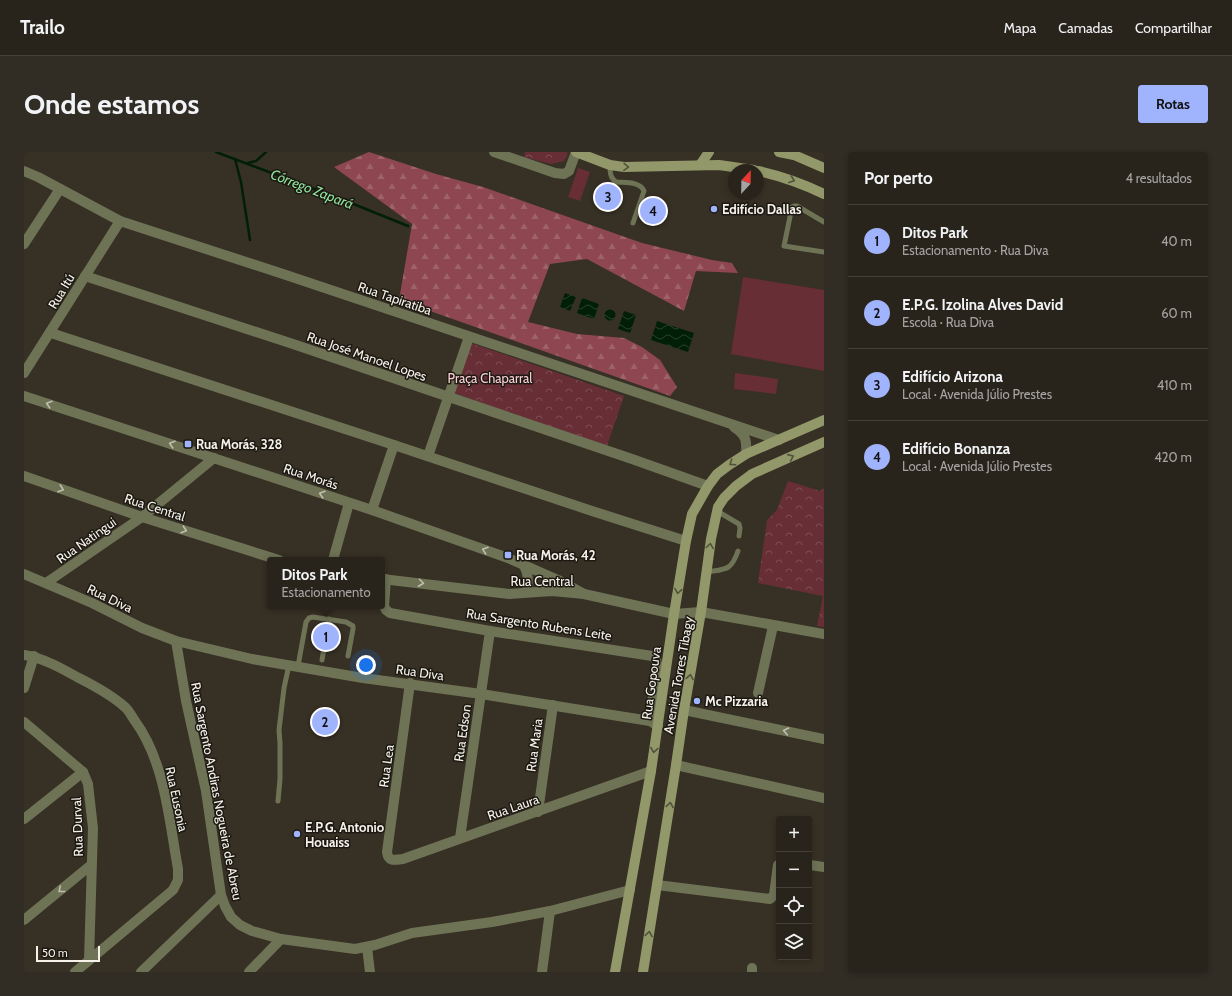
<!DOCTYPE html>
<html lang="pt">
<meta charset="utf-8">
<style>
body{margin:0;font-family:Cabin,sans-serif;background:#312c24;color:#f1f3f6}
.controls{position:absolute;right:12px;bottom:12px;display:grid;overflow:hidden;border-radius:4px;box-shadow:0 2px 6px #0003}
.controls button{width:36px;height:36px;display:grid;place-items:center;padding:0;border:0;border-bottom:1px solid #45413a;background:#29241b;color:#f1f3f6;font:20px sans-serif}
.compass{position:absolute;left:704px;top:12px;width:36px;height:36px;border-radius:50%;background:#29241b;box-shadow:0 2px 6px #0003;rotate:22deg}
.scale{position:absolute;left:12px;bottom:10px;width:64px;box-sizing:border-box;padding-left:4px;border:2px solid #f6f2ea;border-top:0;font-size:11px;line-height:14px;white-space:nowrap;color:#f6f2ea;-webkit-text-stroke:3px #1c1913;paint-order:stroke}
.you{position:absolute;left:342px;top:513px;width:14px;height:14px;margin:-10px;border:3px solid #fff;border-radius:50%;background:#1a73e8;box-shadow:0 0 0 6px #1a73e833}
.badge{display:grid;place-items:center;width:26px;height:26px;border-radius:50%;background:#a0b3fd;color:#111;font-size:13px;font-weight:700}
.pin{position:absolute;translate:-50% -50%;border:2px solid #fff;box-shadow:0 1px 4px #0006}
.popup{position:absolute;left:243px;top:405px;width:118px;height:52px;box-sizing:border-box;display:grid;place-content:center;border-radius:4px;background:#29241b;filter:drop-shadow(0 1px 3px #0005);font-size:13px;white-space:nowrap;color:#a5a4a3}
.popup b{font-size:15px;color:#f1f3f6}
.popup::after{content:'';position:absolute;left:50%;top:100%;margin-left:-8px;border:8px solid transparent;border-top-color:#29241b}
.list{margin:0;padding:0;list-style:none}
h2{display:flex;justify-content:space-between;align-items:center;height:52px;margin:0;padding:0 16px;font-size:17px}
h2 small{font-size:13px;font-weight:400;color:#a5a4a3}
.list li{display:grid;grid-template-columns:26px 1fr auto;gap:12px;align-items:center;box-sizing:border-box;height:72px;padding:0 16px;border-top:1px solid #45413a}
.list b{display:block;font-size:15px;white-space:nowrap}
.list p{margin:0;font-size:13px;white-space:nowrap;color:#a5a4a3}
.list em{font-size:13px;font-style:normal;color:#a5a4a3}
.icon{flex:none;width:22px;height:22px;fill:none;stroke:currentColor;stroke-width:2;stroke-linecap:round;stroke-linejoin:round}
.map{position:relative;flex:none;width:800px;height:820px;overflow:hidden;border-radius:4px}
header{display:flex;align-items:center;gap:24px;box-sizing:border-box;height:56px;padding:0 20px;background:#29241b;border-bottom:1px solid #45413a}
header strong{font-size:19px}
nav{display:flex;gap:22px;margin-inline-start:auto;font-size:14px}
.intro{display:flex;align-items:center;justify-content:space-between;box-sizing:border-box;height:96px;padding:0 24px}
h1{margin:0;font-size:28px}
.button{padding:10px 18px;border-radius:4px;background:#a0b3fd;color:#111;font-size:14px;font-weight:700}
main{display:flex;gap:24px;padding:0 24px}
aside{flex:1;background:#29241b;border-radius:4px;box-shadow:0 2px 6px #0003}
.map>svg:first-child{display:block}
.grass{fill:#672e36}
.forest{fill:url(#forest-firs)}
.park{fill:url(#park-crowns)}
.water{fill:url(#water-waves)}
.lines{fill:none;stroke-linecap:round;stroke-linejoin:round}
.stream{stroke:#011f07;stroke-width:2.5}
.service{stroke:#6f7356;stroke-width:5}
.minor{stroke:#6f7356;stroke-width:10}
.secondary{stroke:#929869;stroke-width:10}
.oneway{stroke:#51523a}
.oneway2{stroke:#c0bfaf}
.poi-dot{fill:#a0b3fd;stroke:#1c1913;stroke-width:1.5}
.labels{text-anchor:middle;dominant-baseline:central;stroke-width:3;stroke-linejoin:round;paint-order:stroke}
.poi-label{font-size:13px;font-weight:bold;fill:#f6f2ea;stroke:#1c1913;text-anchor:start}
.street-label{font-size:13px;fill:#f6f2ea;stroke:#1c1913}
.park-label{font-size:13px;fill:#fbcfd2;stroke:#1c1913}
.water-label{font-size:14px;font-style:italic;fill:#90e29b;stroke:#1c1913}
</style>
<header>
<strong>Trailo</strong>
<nav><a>Mapa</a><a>Camadas</a><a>Compartilhar</a></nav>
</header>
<div class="intro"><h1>Onde estamos</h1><a class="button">Rotas</a></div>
<main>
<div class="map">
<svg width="800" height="820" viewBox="0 0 800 820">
<defs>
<pattern id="forest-firs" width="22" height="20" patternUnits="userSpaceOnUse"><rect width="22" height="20" fill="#8e4750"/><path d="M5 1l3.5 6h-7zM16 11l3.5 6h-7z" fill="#9e6269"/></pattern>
<pattern id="park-crowns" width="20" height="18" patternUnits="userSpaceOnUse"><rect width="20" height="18" fill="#672e36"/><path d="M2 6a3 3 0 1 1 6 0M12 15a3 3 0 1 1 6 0" fill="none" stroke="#7d4d53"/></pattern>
<pattern id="water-waves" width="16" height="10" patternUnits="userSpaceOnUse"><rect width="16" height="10" fill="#011f07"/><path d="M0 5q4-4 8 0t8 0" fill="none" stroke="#27402b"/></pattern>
</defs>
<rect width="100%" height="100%" fill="#373024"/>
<g class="grass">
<path d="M 554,16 L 566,20 L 556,49 L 544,45 Z"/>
<path d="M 719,125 L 800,138 L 800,219 L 707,202 Z"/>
<path d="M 711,221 L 754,227 L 752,242 L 710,237 Z"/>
</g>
<path class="forest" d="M 345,0 L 412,22 L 459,35 L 618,91 L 688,108 L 708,111 L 714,121 L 672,119 L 660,159 L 563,107 L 526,112 L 504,170 L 553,182 L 600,186 L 618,195 L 636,208 L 653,235 L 646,244 L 375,148 L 388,72 L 310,15 Z"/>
<g class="park">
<path d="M 501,0 L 542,0 L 544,1 L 540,9 L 527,12 L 500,5 Z"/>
<path d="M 447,191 L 600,244 L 583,294 L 430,241 Z"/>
<path d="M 764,329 L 796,339 L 800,336 L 800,475 L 793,474 L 799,444 L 734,431 L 743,368 L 753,358 Z"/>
</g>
<g class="water">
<path d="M 541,141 L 552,145 L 546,159 L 536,155 Z"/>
<path d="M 558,146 L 575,152 L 570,167 L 553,161 Z"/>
<circle cx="586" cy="163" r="5.5"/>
<path d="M 600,159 L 612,163 L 606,181 L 594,177 Z"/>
<path d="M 633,169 L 670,181 L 664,200 L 627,188 Z"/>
</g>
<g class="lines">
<g class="stream">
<path d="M 192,0 L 322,49 L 384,74"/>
<path d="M 211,7 L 217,30 L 226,88"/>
<path d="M 224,11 L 232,9 L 242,0"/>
</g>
<g class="service">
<path d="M 586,13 C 586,20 586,26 592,30 C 601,31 616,29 620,39 L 609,71"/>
<path d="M 800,70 L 773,54 L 770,54 L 768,55 L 760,94 L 800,100"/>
<path d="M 693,359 L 715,372 L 716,376 L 715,384"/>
<path d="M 683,420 C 702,417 707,419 714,399"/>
<path d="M 298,508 L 305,467"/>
<path d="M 274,514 L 282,470 L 285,466 L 289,465 L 322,470 L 329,474 L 329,477 L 324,504"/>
<path d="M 254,649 L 256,627 L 256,591 L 255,578 L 260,536 L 265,513"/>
</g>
<g class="minor">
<path d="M 470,0 L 531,21 L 540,22 L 545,19 L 552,0"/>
<path d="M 0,19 L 14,25 L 96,69 L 259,122 L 755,288"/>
<path d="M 0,92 L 36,37"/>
<path d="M 61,124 L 266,191 L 608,307 L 684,334"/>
<path d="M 27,181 L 370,293 L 568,359 L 662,389"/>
<path d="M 0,221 L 96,69"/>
<path d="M 0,244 L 348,358 L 484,406 L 534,428 L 560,442"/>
<path d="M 710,275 C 722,283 723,288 722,302"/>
<path d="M 404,304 L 445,185"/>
<path d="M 0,324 L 118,365 L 255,408"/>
<path d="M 348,358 L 370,293"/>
<path d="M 309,408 L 325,351"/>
<path d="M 499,412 C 505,421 504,429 503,440"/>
<path d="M 0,422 L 68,451 L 118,476 L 152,489 L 228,507 L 339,526 L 457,542 L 626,569 L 634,574"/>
<path d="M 358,427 L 485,442 L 528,439 L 560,442 L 650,462 L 677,460 L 800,482"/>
<path d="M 362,427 L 360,454 L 362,458 L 366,461 L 466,479 L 628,504 L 632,507 L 633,512 L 626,569"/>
<path d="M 22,431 L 118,365 L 190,306"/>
<path d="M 152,489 L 162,549 L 182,639 L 197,743 L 201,754 L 207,765 L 216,773 L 228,779 L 257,787 L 331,797 L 351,793 L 388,781 L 468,770 L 526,759 L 606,738"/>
<path d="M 0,503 C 19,506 37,516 53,525 C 71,534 88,543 102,556 C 106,560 108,565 111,569 C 141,610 145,668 154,717 L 154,728 L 149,738 L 51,820"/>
<path d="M 386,531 L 363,700 C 364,710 371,708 379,707 L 627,619"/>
<path d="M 0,536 L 10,504"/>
<path d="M 734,541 L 749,474"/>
<path d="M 660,558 L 800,587"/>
<path d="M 0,570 L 59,620 L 64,632 L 69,676 L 65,808"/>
<path d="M 652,613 L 800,646"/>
<path d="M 514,660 L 529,553"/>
<path d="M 0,667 L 59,620"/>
<path d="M 436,686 L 466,479"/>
<path d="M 786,713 L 800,715"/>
<path d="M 633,733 L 746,747 L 750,743 L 754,713"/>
<path d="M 0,768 L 67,713"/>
<path d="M 343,795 L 346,820"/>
<path d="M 117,820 L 197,743"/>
<path d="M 225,820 L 257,787"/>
<path d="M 518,820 L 526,759"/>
<path d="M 728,820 L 728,816"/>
</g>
<g class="secondary">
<path d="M 552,0 L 586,13 L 600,15 L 695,13 L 730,18"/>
<path d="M 755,0 L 770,3 L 800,16"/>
<path d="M 676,13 L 685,0"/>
<path d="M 734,19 C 757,24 779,32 800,42"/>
<path d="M 591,820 L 627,619 L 650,462 L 662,389 L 668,362 L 684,334 L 693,322 L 705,313 L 722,302 L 800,268"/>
<path d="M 619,820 L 652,613 L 660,558 L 677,460 L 687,387 L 694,355 L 700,346 L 712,334 L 728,322 L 800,290"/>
</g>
</g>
<defs><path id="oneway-chevron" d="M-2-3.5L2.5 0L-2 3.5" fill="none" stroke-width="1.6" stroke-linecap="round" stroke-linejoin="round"/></defs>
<g class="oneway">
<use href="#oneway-chevron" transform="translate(602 15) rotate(2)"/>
<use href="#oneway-chevron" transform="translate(768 28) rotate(20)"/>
<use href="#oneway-chevron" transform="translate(767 305) rotate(-24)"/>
<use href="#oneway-chevron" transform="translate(708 311) rotate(146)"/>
<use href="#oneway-chevron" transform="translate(686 394) rotate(-82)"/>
<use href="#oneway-chevron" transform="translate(654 439) rotate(99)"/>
<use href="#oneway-chevron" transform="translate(666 525) rotate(-80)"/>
<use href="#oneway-chevron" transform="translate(630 598) rotate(99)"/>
<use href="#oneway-chevron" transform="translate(646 653) rotate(-81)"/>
<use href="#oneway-chevron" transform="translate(625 782) rotate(-81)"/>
</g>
<g class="oneway2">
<use href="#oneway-chevron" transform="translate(25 252) rotate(-162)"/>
<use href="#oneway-chevron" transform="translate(148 292) rotate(-162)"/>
<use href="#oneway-chevron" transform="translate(37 337) rotate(19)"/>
<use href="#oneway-chevron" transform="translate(298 342) rotate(-162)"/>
<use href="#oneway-chevron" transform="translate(160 378) rotate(18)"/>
<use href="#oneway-chevron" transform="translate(461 398) rotate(-161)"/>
<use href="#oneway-chevron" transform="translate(397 431) rotate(7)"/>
<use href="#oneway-chevron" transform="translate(762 579) rotate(-168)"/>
<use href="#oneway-chevron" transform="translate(37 738) rotate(141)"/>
</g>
<g class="poi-dot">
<circle cx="690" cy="57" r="4"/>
<rect x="160" y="288" width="8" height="8" rx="2"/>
<rect x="480" y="399" width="8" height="8" rx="2"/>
<circle cx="673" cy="549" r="4"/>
<circle cx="273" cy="682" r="4"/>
</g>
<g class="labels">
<g class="poi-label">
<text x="698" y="57">Edifício Dallas</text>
<text x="172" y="292">Rua Morás, 328</text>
<text x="492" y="403">Rua Morás, 42</text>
<text x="681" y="549">Mc Pizzaria</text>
<text x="281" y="675">E.P.G. Antonio<tspan x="281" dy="15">Houaiss</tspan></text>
</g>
<g class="street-label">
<text transform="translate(37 139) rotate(-59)">Rua Itú</text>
<text transform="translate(371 146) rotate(19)">Rua Tapiratiba</text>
<text transform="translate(343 204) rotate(19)">Rua José Manoel Lopes</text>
<text transform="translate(287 324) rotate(18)">Rua Morás</text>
<text transform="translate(131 355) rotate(18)">Rua Central</text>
<text transform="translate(62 388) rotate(-35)">Rua Natingui</text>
<text x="518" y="429">Rua Central</text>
<text transform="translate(86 446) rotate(26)">Rua Diva</text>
<text transform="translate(515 472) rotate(9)">Rua Sargento Rubens Leite</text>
<text transform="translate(396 520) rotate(8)">Rua Diva</text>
<text transform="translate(654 523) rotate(-80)">Avenida Torres Tibagy</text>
<text transform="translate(627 531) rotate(-82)">Rua Gopouva</text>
<text transform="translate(438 581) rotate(-82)">Rua Edson</text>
<text transform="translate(510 593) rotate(-82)">Rua Maria</text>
<text transform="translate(362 614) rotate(-82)">Rua Lea</text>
<text transform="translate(193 639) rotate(79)">Rua Sargento Andiras Nogueira de Abreu</text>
<text transform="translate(153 647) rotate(78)">Rua Eusonia</text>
<text transform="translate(489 655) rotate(-19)">Rua Laura</text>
<text transform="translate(53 675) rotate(-92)">Rua Durval</text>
</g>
<g class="park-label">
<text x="466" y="226">Praça Chaparral</text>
</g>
<g class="water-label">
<text transform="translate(288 37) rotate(21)">Córrego Zapará</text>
</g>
</g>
</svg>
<div class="controls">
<button>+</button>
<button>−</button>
<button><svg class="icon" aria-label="locate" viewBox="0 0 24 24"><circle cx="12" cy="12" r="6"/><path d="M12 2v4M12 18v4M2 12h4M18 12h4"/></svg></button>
<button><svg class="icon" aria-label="layers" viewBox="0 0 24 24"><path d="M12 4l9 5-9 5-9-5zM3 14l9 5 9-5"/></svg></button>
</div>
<svg class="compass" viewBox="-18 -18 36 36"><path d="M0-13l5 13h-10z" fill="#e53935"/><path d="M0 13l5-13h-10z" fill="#a5a4a3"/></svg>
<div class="scale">50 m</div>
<div class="you"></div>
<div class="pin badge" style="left:302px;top:485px">1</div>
<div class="popup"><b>Ditos Park</b>Estacionamento</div>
<div class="pin badge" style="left:301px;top:570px">2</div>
<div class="pin badge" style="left:584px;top:45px">3</div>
<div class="pin badge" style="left:629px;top:59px">4</div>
</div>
<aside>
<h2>Por perto<small>4 resultados</small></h2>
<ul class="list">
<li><span class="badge">1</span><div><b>Ditos Park</b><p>Estacionamento · Rua Diva</p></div><em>40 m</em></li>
<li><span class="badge">2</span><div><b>E.P.G. Izolina Alves David</b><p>Escola · Rua Diva</p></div><em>60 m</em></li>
<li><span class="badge">3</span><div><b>Edifício Arizona</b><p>Local · Avenida Júlio Prestes</p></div><em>410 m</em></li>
<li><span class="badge">4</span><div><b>Edifício Bonanza</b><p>Local · Avenida Júlio Prestes</p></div><em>420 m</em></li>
</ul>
</aside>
</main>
